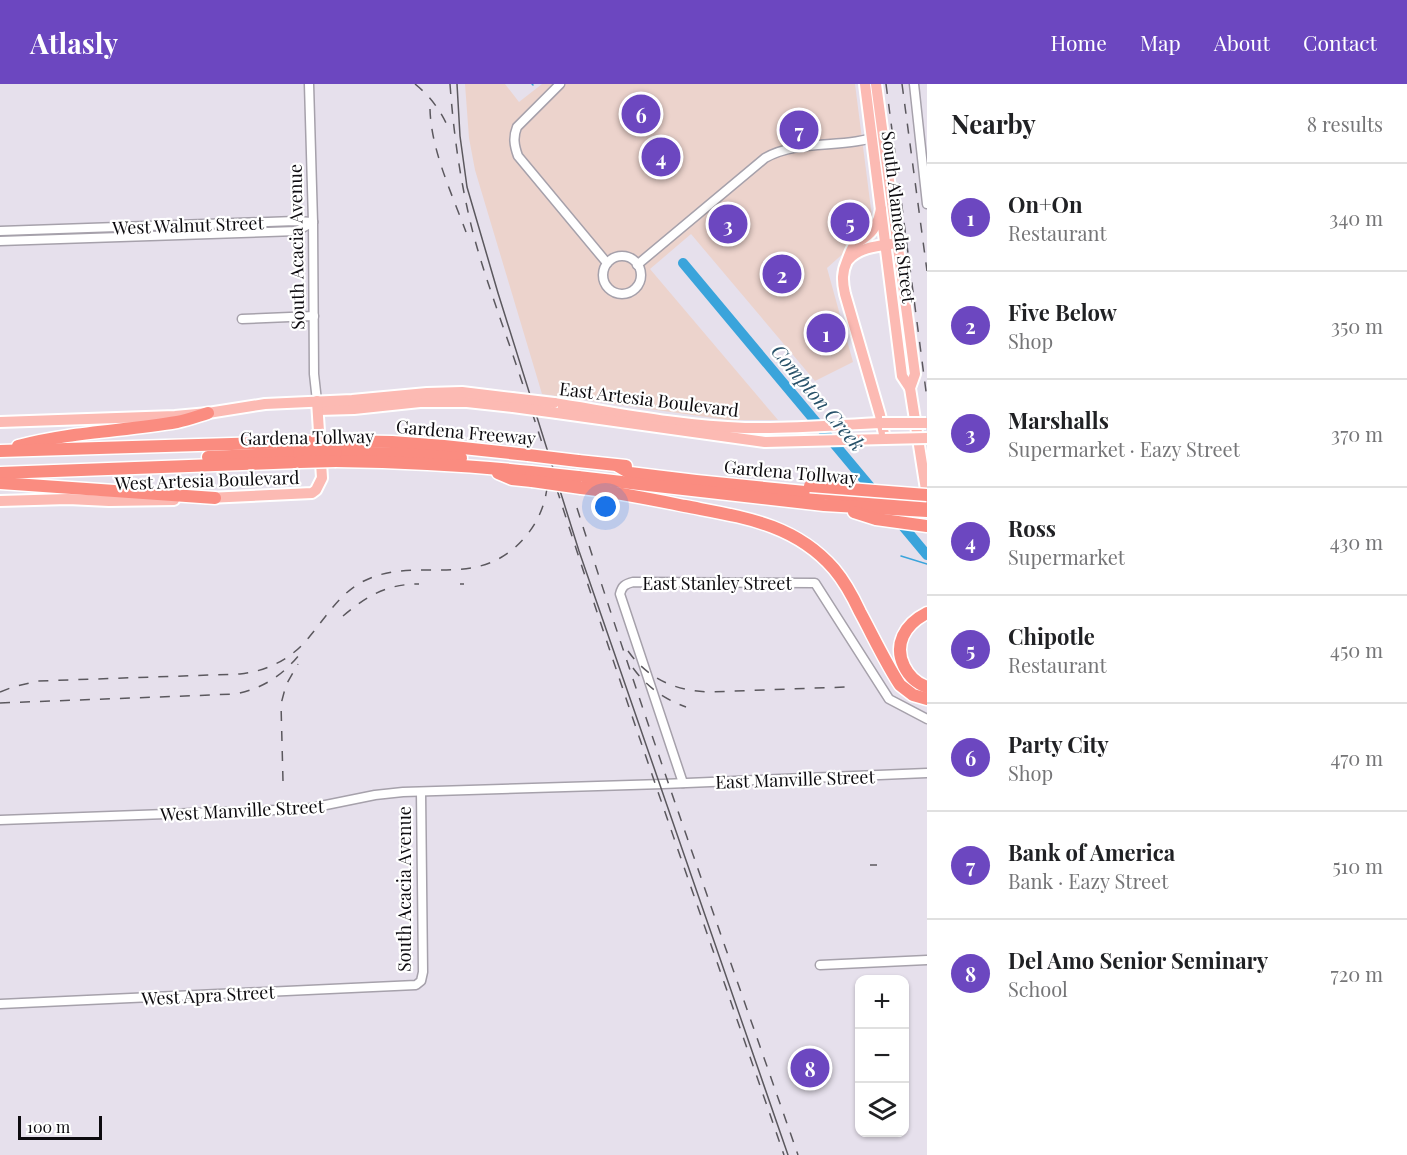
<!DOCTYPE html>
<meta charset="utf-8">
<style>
body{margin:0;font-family:"Playfair Display",serif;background:#f6f6f6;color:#202124}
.controls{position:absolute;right:18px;bottom:18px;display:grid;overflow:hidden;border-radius:12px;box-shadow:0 2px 4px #0004}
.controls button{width:54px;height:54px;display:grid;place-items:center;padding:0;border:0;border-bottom:2px solid #e0e0e0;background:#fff;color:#202124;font:30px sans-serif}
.scale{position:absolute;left:18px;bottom:15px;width:84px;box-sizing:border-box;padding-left:6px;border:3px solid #0d0b0f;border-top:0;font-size:16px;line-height:21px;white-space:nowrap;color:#0d0b0f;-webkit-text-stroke:4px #fff;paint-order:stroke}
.you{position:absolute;left:606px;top:423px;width:21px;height:21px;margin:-15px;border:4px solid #fff;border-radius:50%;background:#1a73e8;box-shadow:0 0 0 9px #1a73e833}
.badge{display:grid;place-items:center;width:39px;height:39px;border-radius:50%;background:#6c47c0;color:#fff;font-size:20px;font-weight:700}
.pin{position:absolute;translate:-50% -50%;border:3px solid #fff;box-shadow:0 2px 6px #0006}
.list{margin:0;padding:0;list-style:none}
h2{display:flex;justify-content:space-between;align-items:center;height:78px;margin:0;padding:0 24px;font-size:26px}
h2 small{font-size:20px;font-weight:400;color:#757577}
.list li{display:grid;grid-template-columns:39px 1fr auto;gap:18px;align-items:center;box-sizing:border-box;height:108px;padding:0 24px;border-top:2px solid #e0e0e0}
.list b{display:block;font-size:22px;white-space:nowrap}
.list p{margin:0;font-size:20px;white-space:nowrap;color:#757577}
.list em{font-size:20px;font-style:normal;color:#757577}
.icon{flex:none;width:33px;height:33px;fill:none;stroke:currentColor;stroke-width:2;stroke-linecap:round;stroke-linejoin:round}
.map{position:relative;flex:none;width:927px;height:1071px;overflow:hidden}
header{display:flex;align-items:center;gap:36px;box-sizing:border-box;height:84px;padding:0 30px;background:#6c47c0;color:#fff}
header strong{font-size:28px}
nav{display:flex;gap:33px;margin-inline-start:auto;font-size:21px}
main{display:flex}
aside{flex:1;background:#fff}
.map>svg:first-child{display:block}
.commercial{fill:#ecd3cc}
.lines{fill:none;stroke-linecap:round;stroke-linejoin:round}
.stream{stroke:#3aa4db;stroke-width:1.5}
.river{stroke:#3aa4db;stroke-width:10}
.minor-casing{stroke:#a6a1ab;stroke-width:11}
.major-casing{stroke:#fff;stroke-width:14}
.highway-casing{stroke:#fff;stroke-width:15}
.minor{stroke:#fff;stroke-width:8}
.major{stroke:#fcbab3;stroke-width:10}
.highway{stroke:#fa8c80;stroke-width:12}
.tram{stroke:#5b585e;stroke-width:1.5}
.rail{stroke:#5b585e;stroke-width:1.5;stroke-dasharray:10 10;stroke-linecap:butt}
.major-bridge-casing{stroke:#fff;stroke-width:14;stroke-linecap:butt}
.highway-bridge-casing{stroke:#fff;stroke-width:15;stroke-linecap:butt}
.major-bridge{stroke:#fcbab3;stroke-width:10}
.highway-bridge{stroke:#fa8c80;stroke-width:12}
.labels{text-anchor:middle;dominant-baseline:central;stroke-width:4.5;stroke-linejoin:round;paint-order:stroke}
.street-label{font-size:18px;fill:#0d0b0f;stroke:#fff}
.water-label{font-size:20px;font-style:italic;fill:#275169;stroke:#fff}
</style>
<header>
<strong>Atlasly</strong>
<nav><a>Home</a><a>Map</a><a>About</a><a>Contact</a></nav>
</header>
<main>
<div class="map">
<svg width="927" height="1071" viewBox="0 0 927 1071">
<rect width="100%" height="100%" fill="#e6e0ec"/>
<path class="commercial" d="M 465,0 L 505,0 L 519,18 L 542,0 L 855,0 L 872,133 L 866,149 L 827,184 L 853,278 L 815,297 L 691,150 L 650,185 L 778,336 L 728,336 L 542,310 L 475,86 L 469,54 Z"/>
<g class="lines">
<g class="stream">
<path d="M 532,0 L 533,1"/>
<path d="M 901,472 L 927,480"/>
</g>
<g class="river">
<path d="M 683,179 L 877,411"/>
<path d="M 897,435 L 927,471"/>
</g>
<defs>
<g id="minor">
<path d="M 309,0 L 313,138 L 314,290 L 317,317"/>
<path d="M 560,0 L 517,43 C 513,53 514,61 518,72 L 607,179"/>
<path d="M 914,0 L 927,120"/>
<path d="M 0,147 L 295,137 L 313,138"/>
<path d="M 0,157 L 297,147 L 313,138"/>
<circle cx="622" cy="191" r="19"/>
<path d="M 637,181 L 765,74 C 800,54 847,66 883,50"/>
<path d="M 242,235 L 314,232"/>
<path d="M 683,699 L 620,510 C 622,502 625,500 633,498 L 815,499 L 889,615 L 927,635"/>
<path d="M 0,736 L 306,725 L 375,711 L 403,708 L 663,700 L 927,689"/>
<path d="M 820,881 L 927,876"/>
<path d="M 0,920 L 416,901 L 421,897 L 423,888 L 421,708"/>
</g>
<g id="major">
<path d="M 865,0 L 902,292 L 910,304"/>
<path d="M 876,0 L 915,290 L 910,304 L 927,412"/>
<path d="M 848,176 C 858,164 876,162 891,160"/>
<path d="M 554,319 C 617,329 681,342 745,344 C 790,345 836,341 882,339"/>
<path d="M 318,326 L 354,325 L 420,318 L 467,318 L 513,323"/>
<path d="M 557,329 L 765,358 L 885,355 L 880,331 L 845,210 C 842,197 842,188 847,177 C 850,170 851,164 856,159 C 859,157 862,156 864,154 C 875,147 879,137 881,125"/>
<path d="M 0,338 L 175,332 L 208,329 L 265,320 L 352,316 L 427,309 L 462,308 L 512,314"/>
<path d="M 207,414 L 312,409 L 316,406 L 322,394 L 317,317"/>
<path d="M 0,417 L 68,415 L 109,417 L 174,416"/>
</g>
<g id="highway">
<path d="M 336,357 L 392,358 L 444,362 L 528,371"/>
<path d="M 18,362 C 70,348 124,347 177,338 C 188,336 198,332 208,329"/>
<path d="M 0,367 L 298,358"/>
<path d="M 336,368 L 402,370 L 461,374"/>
<path d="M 208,373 L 299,369"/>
<path d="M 336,377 C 402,378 466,381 531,388"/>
<path d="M 578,377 L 626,382"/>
<path d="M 618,382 L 630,389 L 696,397 L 815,409 L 927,417"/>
<path d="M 0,389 L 299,378"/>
<path d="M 498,389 L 512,395 L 532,397"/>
<path d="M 578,393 L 824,421 L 927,427"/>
<path d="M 0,399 L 215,414"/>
<path d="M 581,404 C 616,408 650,415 685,422 C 741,433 794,439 834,485 C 845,498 853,513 860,528 C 873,552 885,578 900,601 L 913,611 L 927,615"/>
<path d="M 854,428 L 876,435 L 927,442"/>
<path d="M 927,529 C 917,534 908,541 903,552 C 894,572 907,596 927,603"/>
</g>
</defs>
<use href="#minor" class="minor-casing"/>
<use href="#major" class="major-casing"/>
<use href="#highway" class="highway-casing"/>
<use href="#minor" class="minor"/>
<use href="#major" class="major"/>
<use href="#highway" class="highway"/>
<path class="tram" d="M 457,0 L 460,52 L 467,103 L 498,209 L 579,467 L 788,1071"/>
<g class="rail">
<path d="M 415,0 C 431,13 442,28 450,48"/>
<path d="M 450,0 C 453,41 458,82 467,123 C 475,162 488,199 501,237 C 516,279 530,322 544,365 C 619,602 703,836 784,1071"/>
<path d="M 886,0 L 927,315"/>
<path d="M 902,0 L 927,187"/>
<path d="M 430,25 C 431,66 452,110 466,148"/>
<path d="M 577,424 C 646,641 723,856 798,1071"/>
<path d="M 460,500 L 464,500"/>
<path d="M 343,532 C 367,512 386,500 419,500"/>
<path d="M 628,567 C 648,595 676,607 709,608 L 845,603"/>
<path d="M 633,584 C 647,603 664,615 686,623"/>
<path d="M 0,608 L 13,603 L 38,597 L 240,590 C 268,587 293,574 310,552 C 326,533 338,512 360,499 C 415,468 477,511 526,452 C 541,434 548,413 548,389"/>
<path d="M 0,619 L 236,610 C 263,604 282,592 299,571"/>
<path d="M 283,697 L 281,620 L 286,601 L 298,580"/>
<path d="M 870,781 L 877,781"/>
</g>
<defs>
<g id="major-bridge">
<path d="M 512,314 L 554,319"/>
<path d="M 513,323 L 557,329"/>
<path d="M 882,339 L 926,339"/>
<path d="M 885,355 L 927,354"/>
</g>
<g id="highway-bridge">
<path d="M 298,358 L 336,357"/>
<path d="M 299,369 L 336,368"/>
<path d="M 528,371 L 578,377"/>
<path d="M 299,378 L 336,377"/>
<path d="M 531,388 L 578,393"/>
<path d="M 532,397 L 581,404"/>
<path d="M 810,402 L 927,411"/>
</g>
</defs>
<use href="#major-bridge" class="major-bridge-casing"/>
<use href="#highway-bridge" class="highway-bridge-casing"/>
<use href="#major-bridge" class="major-bridge"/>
<use href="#highway-bridge" class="highway-bridge"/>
</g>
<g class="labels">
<g class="street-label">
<text transform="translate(899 133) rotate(83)">South Alameda Street</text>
<text transform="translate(188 141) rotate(-2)">West Walnut Street</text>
<text transform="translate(296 163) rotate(-91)">South Acacia Avenue</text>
<text transform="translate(649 315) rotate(7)">East Artesia Boulevard</text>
<text transform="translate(466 348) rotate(5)">Gardena Freeway</text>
<text transform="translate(307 353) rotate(-1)">Gardena Tollway</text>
<text transform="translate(791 388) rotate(5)">Gardena Tollway</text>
<text transform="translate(207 396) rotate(-2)">West Artesia Boulevard</text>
<text x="717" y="499">East Stanley Street</text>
<text transform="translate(795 695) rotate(-2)">East Manville Street</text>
<text transform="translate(242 726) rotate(-3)">West Manville Street</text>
<text transform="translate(404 805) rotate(-90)">South Acacia Avenue</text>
<text transform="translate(208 911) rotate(-3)">West Apra Street</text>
</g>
<g class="water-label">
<text transform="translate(819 313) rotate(50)">Compton Creek</text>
</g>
</g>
</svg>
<div class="controls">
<button>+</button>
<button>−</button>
<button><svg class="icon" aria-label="layers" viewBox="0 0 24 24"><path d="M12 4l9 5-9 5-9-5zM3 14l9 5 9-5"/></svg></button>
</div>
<div class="scale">100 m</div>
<div class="you"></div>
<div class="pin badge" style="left:826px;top:249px">1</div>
<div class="pin badge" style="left:782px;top:190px">2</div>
<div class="pin badge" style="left:728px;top:140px">3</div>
<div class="pin badge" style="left:661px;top:73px">4</div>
<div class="pin badge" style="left:850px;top:138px">5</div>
<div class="pin badge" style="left:641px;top:30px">6</div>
<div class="pin badge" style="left:799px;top:46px">7</div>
<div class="pin badge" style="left:810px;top:984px">8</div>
</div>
<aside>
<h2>Nearby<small>8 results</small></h2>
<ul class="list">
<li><span class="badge">1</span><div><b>On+On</b><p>Restaurant</p></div><em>340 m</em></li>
<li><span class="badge">2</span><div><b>Five Below</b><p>Shop</p></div><em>350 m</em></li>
<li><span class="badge">3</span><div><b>Marshalls</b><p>Supermarket · Eazy Street</p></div><em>370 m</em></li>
<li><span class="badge">4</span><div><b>Ross</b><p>Supermarket</p></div><em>430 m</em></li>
<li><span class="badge">5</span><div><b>Chipotle</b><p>Restaurant</p></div><em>450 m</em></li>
<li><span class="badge">6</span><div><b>Party City</b><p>Shop</p></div><em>470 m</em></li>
<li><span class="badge">7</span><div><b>Bank of America</b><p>Bank · Eazy Street</p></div><em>510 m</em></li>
<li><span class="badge">8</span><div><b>Del Amo Senior Seminary</b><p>School</p></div><em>720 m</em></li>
</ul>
</aside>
</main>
